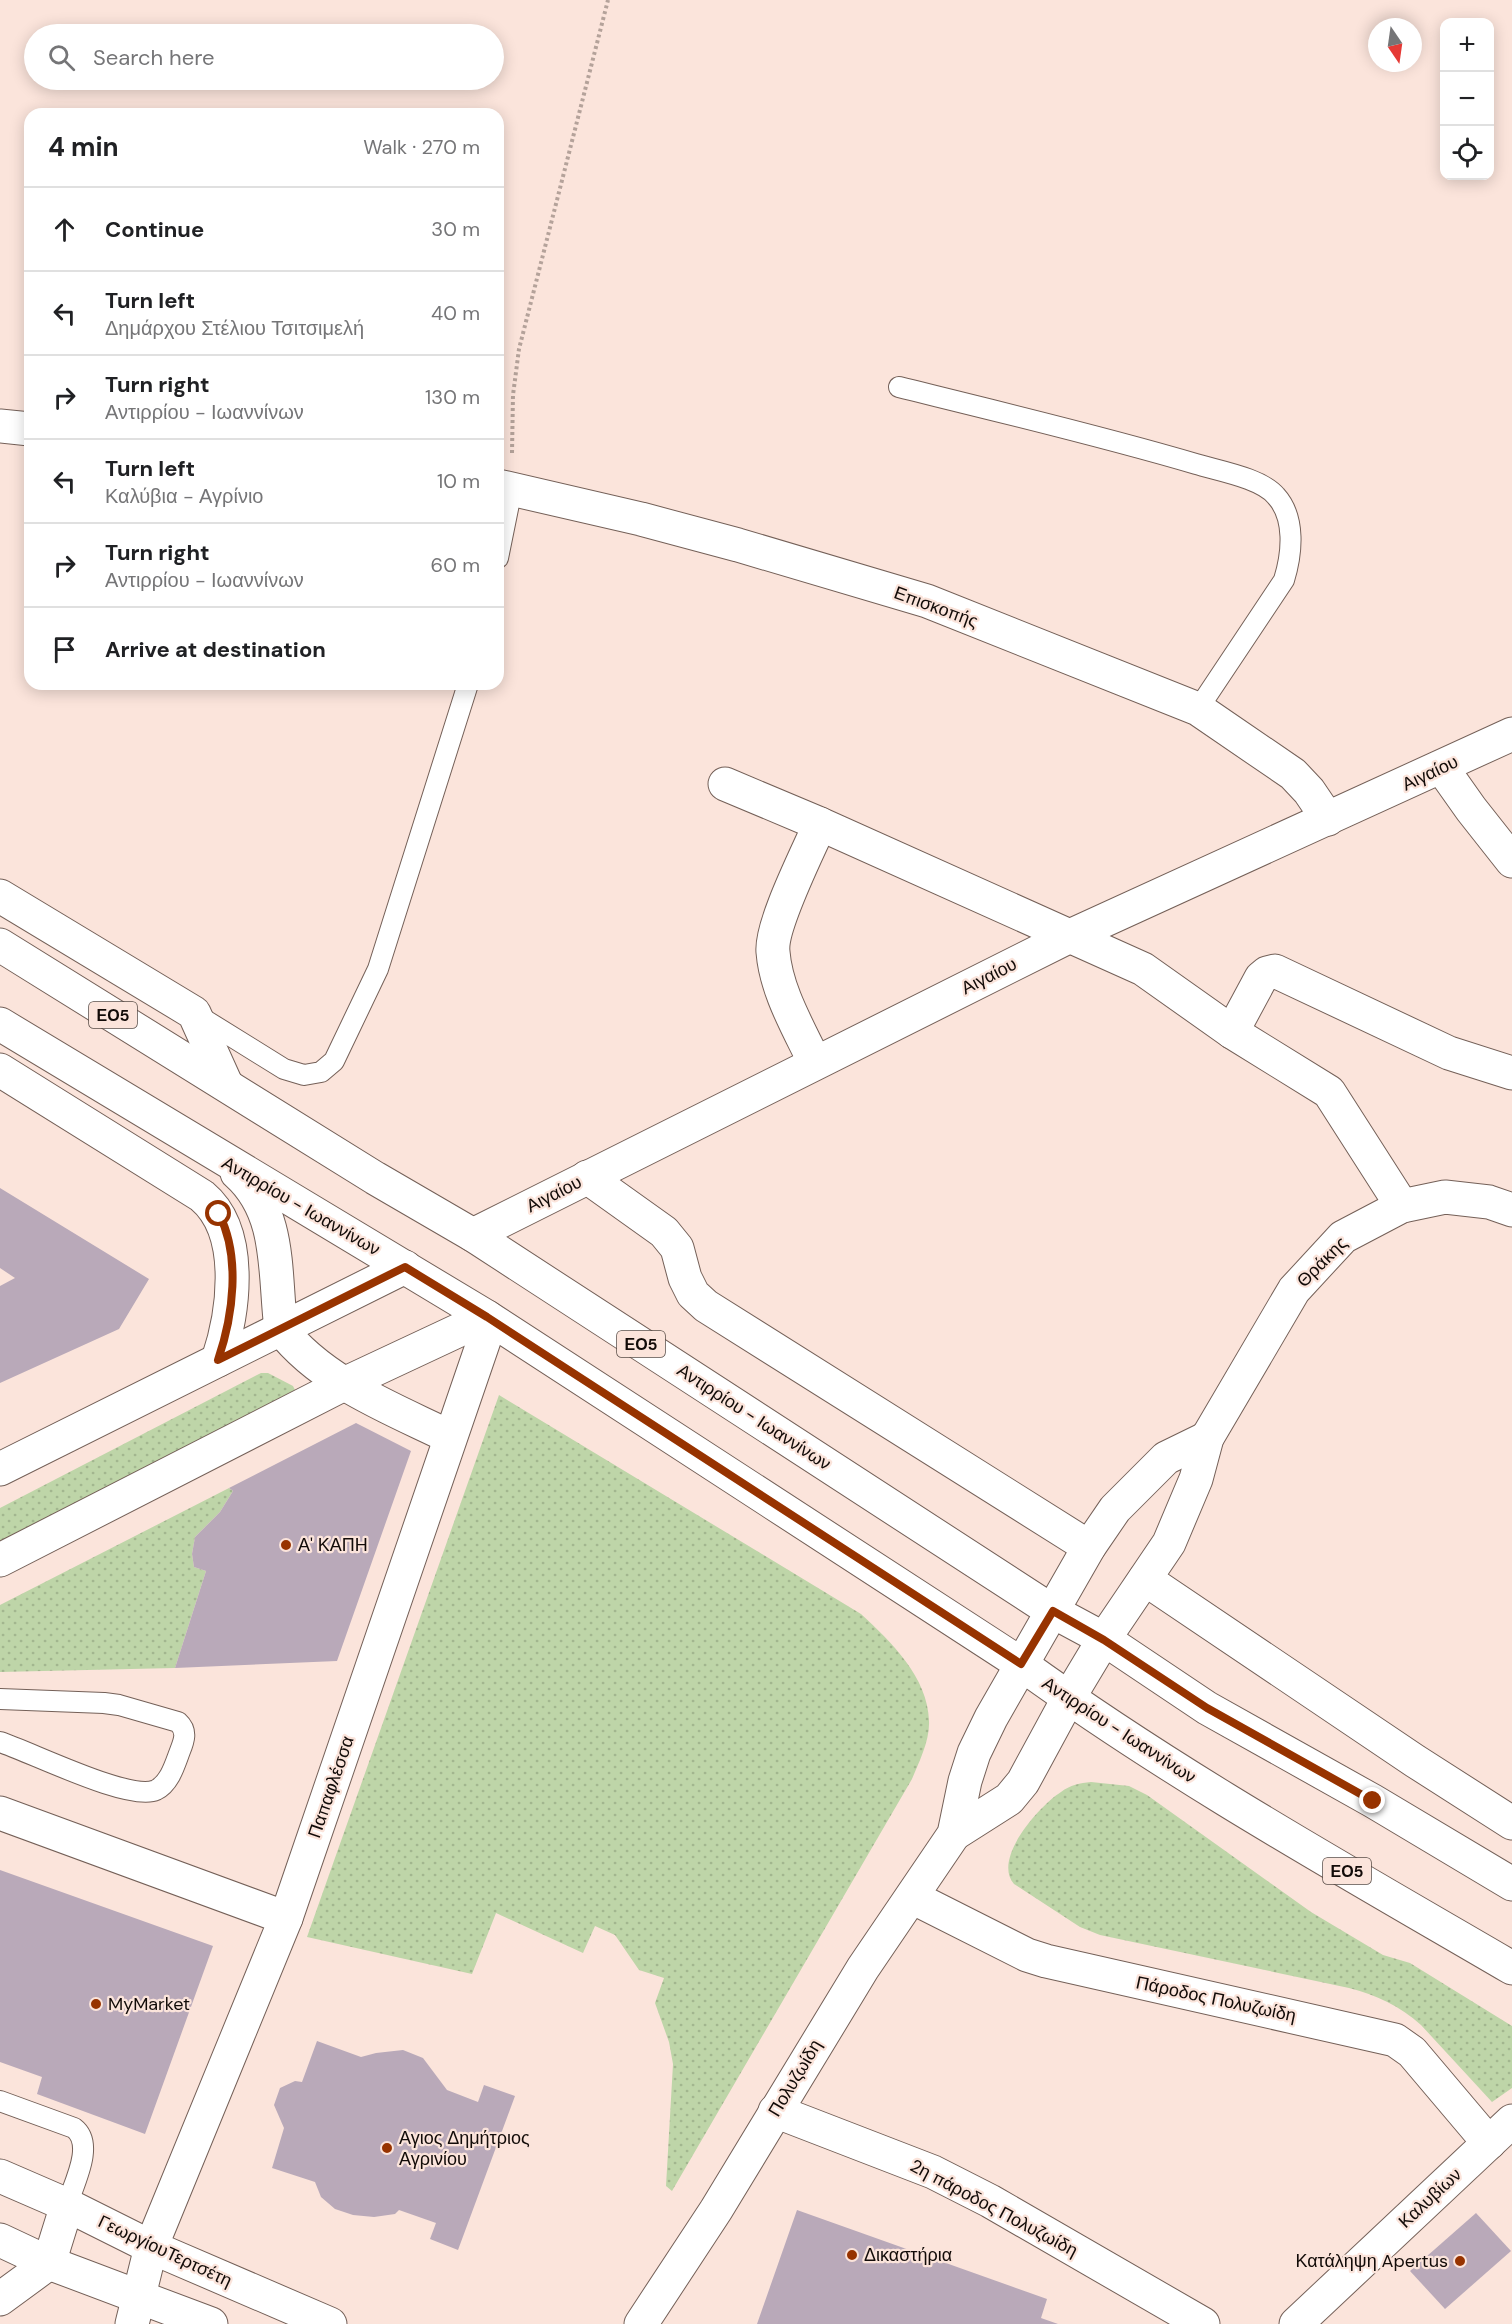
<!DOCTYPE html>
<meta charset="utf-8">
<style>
body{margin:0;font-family:"DM Sans",sans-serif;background:#f2f2f2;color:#202124}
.controls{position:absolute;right:18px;top:18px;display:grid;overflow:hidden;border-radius:12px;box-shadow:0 3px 15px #0003}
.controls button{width:54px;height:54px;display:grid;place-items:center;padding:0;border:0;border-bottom:2px solid #e0e0e0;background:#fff;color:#202124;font:30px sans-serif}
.compass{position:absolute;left:1368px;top:18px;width:54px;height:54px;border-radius:50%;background:#fff;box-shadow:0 3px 15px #0003;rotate:167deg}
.stop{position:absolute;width:18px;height:18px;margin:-14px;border:4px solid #973300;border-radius:50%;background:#fff}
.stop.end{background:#973300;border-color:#fff;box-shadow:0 2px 6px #0008}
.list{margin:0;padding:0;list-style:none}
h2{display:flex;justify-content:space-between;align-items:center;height:78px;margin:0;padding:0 24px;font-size:26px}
h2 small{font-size:20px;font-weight:400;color:#757577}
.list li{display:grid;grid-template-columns:39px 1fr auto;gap:18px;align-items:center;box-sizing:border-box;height:84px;padding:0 24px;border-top:2px solid #e0e0e0}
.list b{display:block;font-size:22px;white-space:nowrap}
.list p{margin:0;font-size:20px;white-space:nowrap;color:#757577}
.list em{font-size:20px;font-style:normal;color:#757577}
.icon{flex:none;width:33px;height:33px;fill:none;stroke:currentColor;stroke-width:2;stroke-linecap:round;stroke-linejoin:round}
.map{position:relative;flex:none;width:1512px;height:2324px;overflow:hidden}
.search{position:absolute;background:#fff;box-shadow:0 3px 15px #0003;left:24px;top:24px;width:480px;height:66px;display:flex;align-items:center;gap:15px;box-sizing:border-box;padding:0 21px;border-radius:33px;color:#757577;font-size:22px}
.panel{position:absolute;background:#fff;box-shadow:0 3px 15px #0003;left:24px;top:108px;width:480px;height:582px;border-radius:18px}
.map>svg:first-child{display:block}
.grass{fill:url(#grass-dots)}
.building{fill:#b9a9b9}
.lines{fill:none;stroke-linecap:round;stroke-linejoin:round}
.lane-casing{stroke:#746058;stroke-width:22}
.street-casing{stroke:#746058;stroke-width:35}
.secondary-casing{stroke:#746058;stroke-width:35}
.primary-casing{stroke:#746058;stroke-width:35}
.path{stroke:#b4a29a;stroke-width:4;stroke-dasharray:3 3;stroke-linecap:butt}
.lane{stroke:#fff;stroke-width:20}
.street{stroke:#fff;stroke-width:33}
.secondary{stroke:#fff;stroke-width:33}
.primary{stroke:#fff;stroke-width:33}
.route{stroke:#973300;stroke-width:8}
.poi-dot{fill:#973300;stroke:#fbe4db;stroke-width:2}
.labels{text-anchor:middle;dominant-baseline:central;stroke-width:4.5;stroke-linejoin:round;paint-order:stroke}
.shield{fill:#fbe4db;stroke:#584c47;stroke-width:1.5}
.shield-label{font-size:16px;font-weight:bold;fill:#120b08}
.street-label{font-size:18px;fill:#120b08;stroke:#fbe4db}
.poi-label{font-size:18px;fill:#120b08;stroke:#fbe4db;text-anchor:start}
</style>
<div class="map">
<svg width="1512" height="2324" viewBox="0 0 1512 2324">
<defs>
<pattern id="grass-dots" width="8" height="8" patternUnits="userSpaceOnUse" patternTransform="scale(1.5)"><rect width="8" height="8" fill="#bed5a8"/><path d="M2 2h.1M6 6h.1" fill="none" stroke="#a2b68f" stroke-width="1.8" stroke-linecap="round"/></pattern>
</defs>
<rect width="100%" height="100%" fill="#fbe4db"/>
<g class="grass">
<path d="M 261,1373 L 268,1373 L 293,1386 L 295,1390 L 0,1543 L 0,1508 Z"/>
<path d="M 499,1395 L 861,1614 C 891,1642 928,1677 929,1721 C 930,1740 919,1762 912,1779 L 672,2191 L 666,2186 L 673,2064 L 669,2042 L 655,2003 L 664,1978 L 639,1970 L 615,1935 L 595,1926 L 583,1953 L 496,1913 L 472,1974 L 307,1937 Z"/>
<path d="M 229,1488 L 233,1491 L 220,1512 L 195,1537 L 192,1554 L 194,1567 L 206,1571 L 175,1668 L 0,1672 L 0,1605 Z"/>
<path d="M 1091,1782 L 1129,1786 L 1147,1795 L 1311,1912 L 1383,1955 L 1410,1963 L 1512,2026 L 1512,2088 L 1492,2102 L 1421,2025 C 1400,2006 1376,1995 1349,1988 L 1100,1935 L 1080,1927 L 1014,1884 C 992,1859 1039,1806 1061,1792 C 1070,1785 1080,1783 1091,1782 Z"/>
</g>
<g class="building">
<path d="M 0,1188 L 149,1279 L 119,1329 L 0,1383 L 0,1286 L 15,1278 L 0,1268 Z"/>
<path d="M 356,1423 L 411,1451 L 337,1661 L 175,1668 L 206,1571 L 194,1567 L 192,1554 L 195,1537 L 220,1512 L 233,1491 L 229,1488 Z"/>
<path d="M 0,1870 L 213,1946 L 145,2134 L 37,2094 L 42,2077 L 0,2062 Z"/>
<path d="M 317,2041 L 361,2057 L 376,2053 L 403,2050 L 423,2058 L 447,2090 L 478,2102 L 484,2085 L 515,2096 L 458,2250 L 430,2239 L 436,2223 L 399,2210 L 395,2214 L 374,2217 L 353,2215 L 335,2209 L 321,2197 L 315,2182 L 272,2168 L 284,2128 L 274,2105 L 280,2088 L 295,2081 L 302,2082 Z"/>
<path d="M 797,2210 L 1047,2299 L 1041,2318 L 1058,2324 L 757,2324 Z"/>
<path d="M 1476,2213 L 1511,2251 L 1445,2309 L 1410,2271 Z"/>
</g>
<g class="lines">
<defs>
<g id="lane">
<path d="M 899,387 C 999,412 1098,435 1196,464 C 1219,471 1261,478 1276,496 C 1296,518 1292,554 1284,580 L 1198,709"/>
<path d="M 498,558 L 512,489"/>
<path d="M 197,1015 L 284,1069 L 304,1075 L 321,1072 L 334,1061 L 378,969 L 468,684"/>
<path d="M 0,1699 L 104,1703 L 119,1705 L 178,1722 C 188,1731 184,1741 180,1751 C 175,1764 170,1783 156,1790 C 130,1802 31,1752 0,1742"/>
<path d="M 0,2101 L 74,2128 C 95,2144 74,2183 67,2205"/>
</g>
<g id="street">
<path d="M 0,426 L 30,429"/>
<path d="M 498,486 L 641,519 L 738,545 L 927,601 L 1198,709 L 1293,774 L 1309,791 L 1328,819"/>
<path d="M 1442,768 L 1471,809 L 1512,861"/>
<path d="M 725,784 L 820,824 L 1143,969 L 1232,1032 L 1329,1092 L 1402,1206"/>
<path d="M 1232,1032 L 1261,978 L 1267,973 L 1275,971 L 1449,1053 L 1512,1073"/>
<path d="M 815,1063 C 799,1029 776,991 773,952 C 770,926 808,852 820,824"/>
<path d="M 587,1177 L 664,1232 L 677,1248 L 685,1278 L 693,1294 L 706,1306 L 1089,1547"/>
<path d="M 281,1329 C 322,1382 391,1408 450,1437"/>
<path d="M 0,1469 L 405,1267"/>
<path d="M 0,1560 L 346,1383 L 487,1317"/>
<path d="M 1145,1579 L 1415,1761 L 1512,1823"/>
<path d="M 0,1813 L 286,1918"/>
<path d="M 912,1897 L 1027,1955 L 1046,1961 L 1395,2040 L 1412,2052 L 1489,2143"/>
<path d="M 775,2111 L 933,2172 L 990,2201 L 1203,2324"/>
<path d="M 151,2247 L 286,1918 L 491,1320"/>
</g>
<g id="secondary">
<path d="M 0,896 L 194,1013 L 226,1084"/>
<path d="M 0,1070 L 202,1196 C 245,1232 234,1312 218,1360"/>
<path d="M 473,1235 L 1070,936 L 1512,734"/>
<path d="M 954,1834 L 1009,1799 L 1023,1782 L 1068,1699 L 1104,1639 L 1169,1543 L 1196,1479 L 1207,1438 L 1294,1290 L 1343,1237 L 1402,1206 L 1445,1197 L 1489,1202 L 1512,1210"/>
<path d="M 0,2176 L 67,2205 L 151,2247 L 330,2324"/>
<path d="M 0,2240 L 49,2263 L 211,2324"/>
<path d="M 0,2299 L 49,2263 L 67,2205"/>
<path d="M 132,2324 L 151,2247"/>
<path d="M 641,2324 L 716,2210 L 863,1968 L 954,1834 L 965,1781 L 974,1753 L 991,1718 L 1089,1547 L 1115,1509 L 1166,1458 L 1207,1438"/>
<path d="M 1296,2324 L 1512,2121"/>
</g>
<g id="primary">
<path d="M 0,945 L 375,1178 L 473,1235 L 1052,1611 L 1104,1639 L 1207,1708 L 1373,1801 L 1512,1884"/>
<path d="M 0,1024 L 487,1317 L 1021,1664 C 1177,1777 1346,1871 1512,1968"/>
<path d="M 237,1173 C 282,1213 274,1274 281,1329"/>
</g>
</defs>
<use href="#lane" class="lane-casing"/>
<use href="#street" class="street-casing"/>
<use href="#secondary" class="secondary-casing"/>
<use href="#primary" class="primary-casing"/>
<path class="path" d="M 512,453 L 513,395 L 519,349 L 608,0"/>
<use href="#lane" class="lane"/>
<use href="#street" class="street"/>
<use href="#secondary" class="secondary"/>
<use href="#primary" class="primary"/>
</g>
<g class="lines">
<path class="route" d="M 219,1214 C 241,1257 233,1316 218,1360 L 405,1267 L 487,1317 L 1021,1664 L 1053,1611 L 1104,1640 L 1207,1708 L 1373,1801"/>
</g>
<g class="poi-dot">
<circle cx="286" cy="1545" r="6"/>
<circle cx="96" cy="2004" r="6"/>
<circle cx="387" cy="2148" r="6"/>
<circle cx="852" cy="2255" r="6"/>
<circle cx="1460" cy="2261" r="6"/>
</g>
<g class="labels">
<g class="shield">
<rect x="89" y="1002" width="48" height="26" rx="4.5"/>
<rect x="617" y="1331" width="48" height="26" rx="4.5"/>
<rect x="1323" y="1858" width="48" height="26" rx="4.5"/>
</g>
<g class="shield-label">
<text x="113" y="1015">ΕΟ5</text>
<text x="641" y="1344">ΕΟ5</text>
<text x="1347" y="1871">ΕΟ5</text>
</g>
<g class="street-label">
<text transform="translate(936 607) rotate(20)">Επισκοπής</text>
<text transform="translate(1430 773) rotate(-25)">Αιγαίου</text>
<text transform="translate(989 976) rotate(-27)">Αιγαίου</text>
<text transform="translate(554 1194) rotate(-27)">Αιγαίου</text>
<text transform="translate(301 1206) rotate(30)">Αντιρρίου - Ιωαννίνων</text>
<text transform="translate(1322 1262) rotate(-45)">Θράκης</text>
<text transform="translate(754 1417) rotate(33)">Αντιρρίου - Ιωαννίνων</text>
<text transform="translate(1119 1730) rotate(33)">Αντιρρίου - Ιωαννίνων</text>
<text transform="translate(331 1787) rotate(-71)">Παπαφλέσσα</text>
<text transform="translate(1216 1999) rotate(12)">Πάροδος Πολυζωίδη</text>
<text transform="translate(795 2078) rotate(-59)">Πολυζωίδη</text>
<text transform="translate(1430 2198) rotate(-43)">Καλυβίων</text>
<text transform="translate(994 2208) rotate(28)">2η πάροδος Πολυζωίδη</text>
<text transform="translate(165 2251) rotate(25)">ΓεωργίουΤερτσέτη</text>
</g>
<g class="poi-label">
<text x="298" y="1545">Α' ΚΑΠΗ</text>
<text x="108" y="2004">MyMarket</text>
<text x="399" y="2138">Αγιος Δημήτριος<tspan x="399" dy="21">Αγρινίου</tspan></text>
<text x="864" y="2255">Δικαστήρια</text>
<text x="1448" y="2261" text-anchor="end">Κατάληψη Apertus</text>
</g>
</g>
</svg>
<div class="controls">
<button>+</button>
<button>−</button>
<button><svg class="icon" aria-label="locate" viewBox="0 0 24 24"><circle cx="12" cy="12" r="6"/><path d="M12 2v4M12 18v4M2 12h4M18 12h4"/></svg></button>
</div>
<svg class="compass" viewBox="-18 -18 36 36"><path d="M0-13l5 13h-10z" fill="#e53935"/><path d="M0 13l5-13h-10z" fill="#757577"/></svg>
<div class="stop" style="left:219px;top:1214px"></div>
<div class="stop end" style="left:1373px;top:1801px"></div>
<div class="search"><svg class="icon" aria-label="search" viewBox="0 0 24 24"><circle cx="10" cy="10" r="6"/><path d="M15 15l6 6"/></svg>Search here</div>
<section class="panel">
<h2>4 min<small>Walk · 270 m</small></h2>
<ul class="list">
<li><svg class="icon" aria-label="ahead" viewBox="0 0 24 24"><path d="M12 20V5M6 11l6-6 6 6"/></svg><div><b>Continue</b></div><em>30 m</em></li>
<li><svg class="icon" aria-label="left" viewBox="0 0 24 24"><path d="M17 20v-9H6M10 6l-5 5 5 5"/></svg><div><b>Turn left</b><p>Δημάρχου Στέλιου Τσιτσιμελή</p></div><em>40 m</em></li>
<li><svg class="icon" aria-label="right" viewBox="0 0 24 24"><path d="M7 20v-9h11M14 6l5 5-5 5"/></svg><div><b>Turn right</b><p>Αντιρρίου - Ιωαννίνων</p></div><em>130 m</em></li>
<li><svg class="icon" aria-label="left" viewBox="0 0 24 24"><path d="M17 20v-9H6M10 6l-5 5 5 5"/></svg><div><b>Turn left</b><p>Καλύβια - Αγρίνιο</p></div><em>10 m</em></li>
<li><svg class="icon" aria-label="right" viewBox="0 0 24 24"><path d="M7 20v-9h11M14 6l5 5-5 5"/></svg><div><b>Turn right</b><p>Αντιρρίου - Ιωαννίνων</p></div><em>60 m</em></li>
<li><svg class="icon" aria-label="arrive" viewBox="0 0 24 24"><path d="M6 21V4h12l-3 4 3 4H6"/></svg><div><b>Arrive at destination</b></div></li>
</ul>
</section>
</div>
